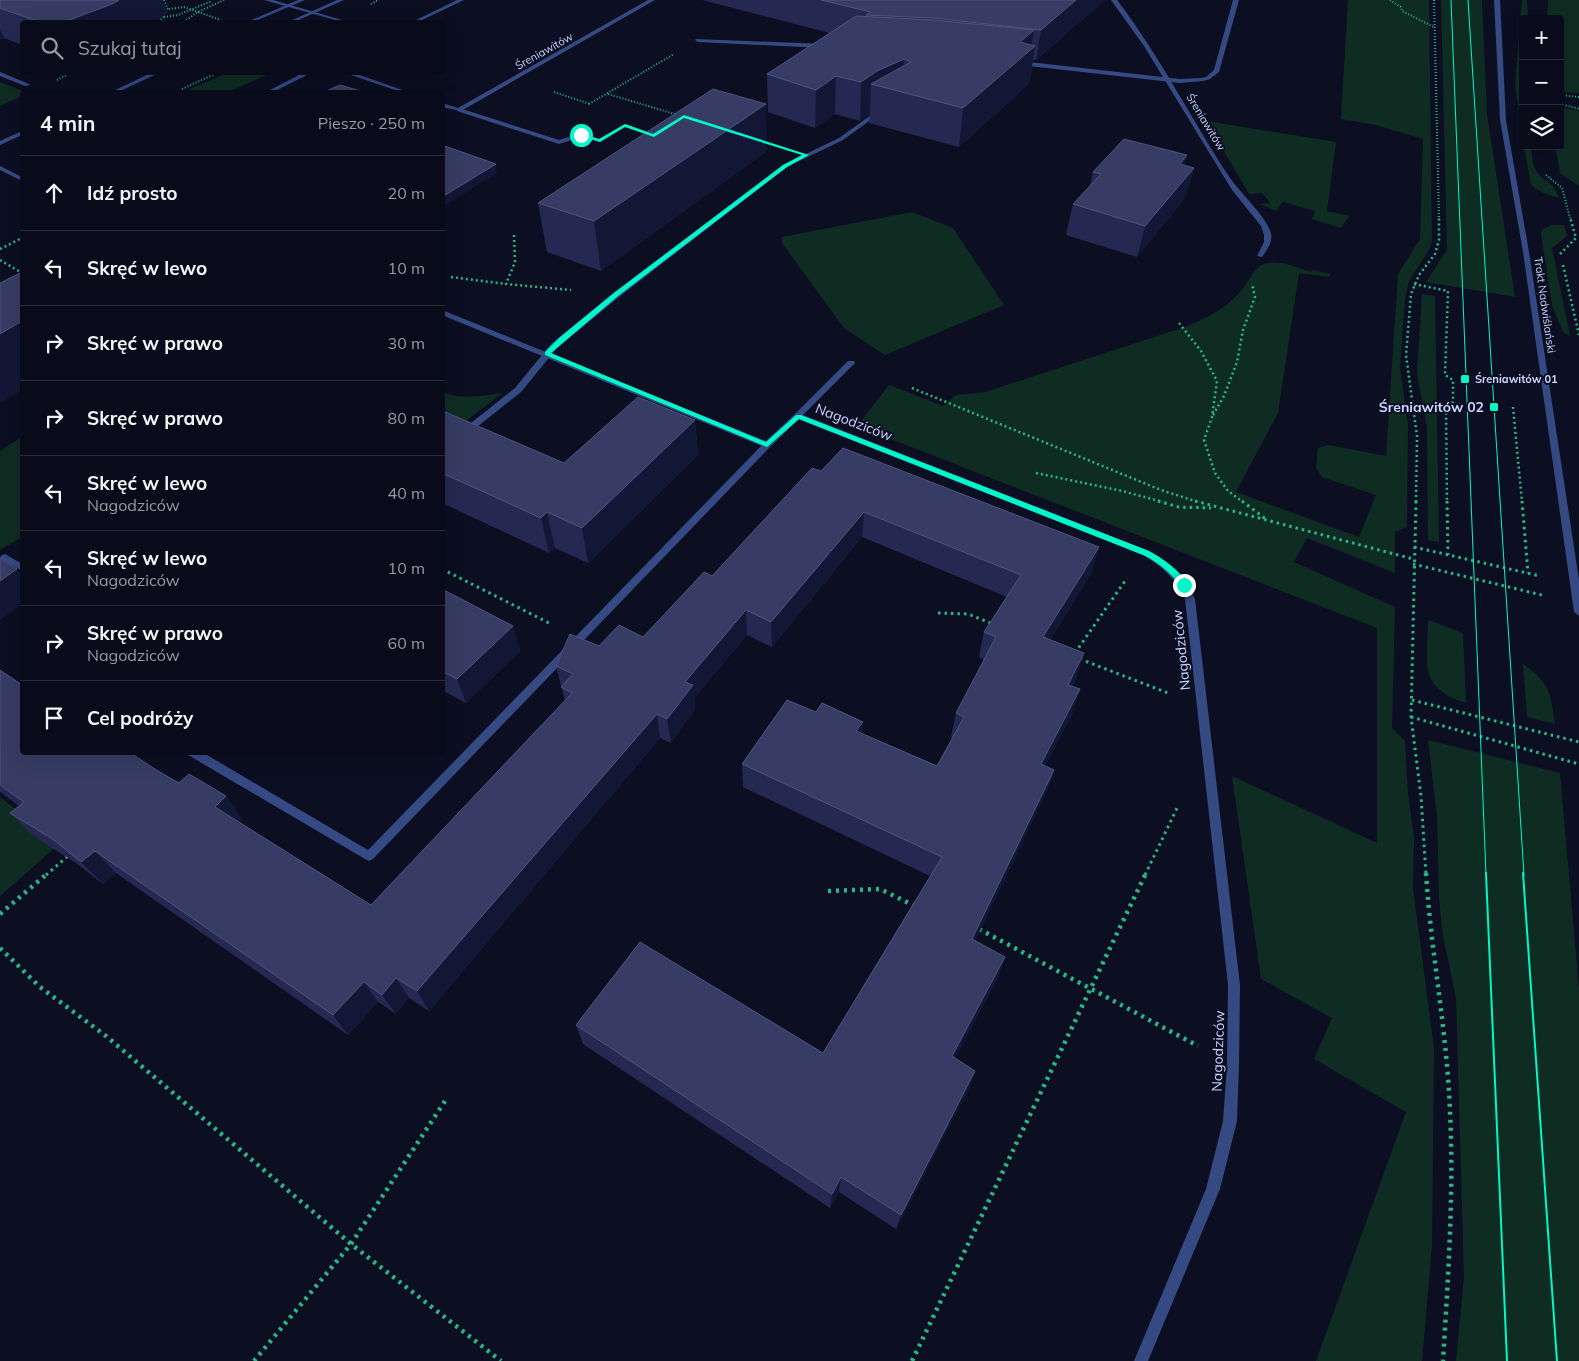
<!DOCTYPE html>
<html lang="pl">
<meta charset="utf-8">
<style>
body{margin:0;font-family:Mulish,sans-serif;background:#121423;color:#f1f3f6}
.controls{position:absolute;right:15px;top:15px;display:grid;overflow:hidden;border-radius:5px;box-shadow:0 5px 20px #0002}
.controls button{width:45px;height:45px;display:grid;place-items:center;padding:0;border:0;border-bottom:1px solid #292b39;background:#090b1a;color:#f1f3f6;font:25px sans-serif}
.stop{position:absolute;width:15px;height:15px;margin:-11px;border:4px solid #00f8c8;border-radius:50%;background:#fff}
.stop.end{background:#00f8c8;border-color:#fff;box-shadow:0 1px 5px #0008}
.list{margin:0;padding:0;list-style:none}
h2{display:flex;justify-content:space-between;align-items:center;height:65px;margin:0;padding:0 20px;font-size:21px}
h2 small{font-size:16px;font-weight:400;color:#999ba2}
.list li{display:grid;grid-template-columns:32px 1fr auto;gap:15px;align-items:center;box-sizing:border-box;height:75px;padding:0 20px;border-top:1px solid #292b39}
.list b{display:block;font-size:19px;white-space:nowrap}
.list p{margin:0;font-size:16px;white-space:nowrap;color:#999ba2}
.list em{font-size:16px;font-style:normal;color:#999ba2}
.icon{flex:none;width:28px;height:28px;fill:none;stroke:currentColor;stroke-width:2;stroke-linecap:round;stroke-linejoin:round}
.map{position:relative;flex:none;width:1579px;height:1361px;overflow:hidden}
.search{position:absolute;background:#090b1a;box-shadow:0 5px 20px #0002;left:20px;top:20px;width:425px;height:55px;display:flex;align-items:center;gap:12px;box-sizing:border-box;padding:0 18px;border-radius:5px;color:#999ba2;font-size:19px}
.panel{position:absolute;background:#090b1a;box-shadow:0 5px 20px #0002;left:20px;top:90px;width:425px;height:665px;border-radius:5px}
.map>svg:first-child{display:block}
.green{fill:#0f2c23}
.lines{fill:none;stroke-linecap:round;stroke-linejoin:round}
.path-far3{stroke:#29b885;stroke-width:2;stroke-dasharray:1 2;stroke-linecap:butt}
.path-far2{stroke:#29b885;stroke-width:2.5;stroke-dasharray:2 3;stroke-linecap:butt}
.path-far1{stroke:#29b885;stroke-width:3;stroke-dasharray:2.5 4;stroke-linecap:butt}
.path{stroke:#29b885;stroke-width:4.5;stroke-dasharray:3 5;stroke-linecap:butt}
.service{fill:#354983;fill-rule:evenodd}
.minor{fill:#354983;fill-rule:evenodd}
.tertiary{fill:#354983;fill-rule:evenodd}
.tram-far1{stroke:#00f8c8;stroke-width:1}
.tram{stroke:#00f8c8;stroke-width:2}
.wall{fill:#252951}
.shaded-wall{fill:#131736}
.building{fill:#373c64;stroke:#4e547c}
.route{fill:#00f8c8}
.poi-dot{fill:#00f8c8;stroke:#0c0f22;stroke-width:2}
.labels{text-anchor:middle;dominant-baseline:central;stroke-width:4;stroke-linejoin:round;paint-order:stroke}
.far-street-label{font-size:11px;fill:#cdd6ff;stroke:#0c0f22}
.far-poi-label{font-size:11px;font-weight:bold;fill:#cdd6ff;stroke:#0c0f22;text-anchor:start}
.poi-label{font-size:14px;font-weight:bold;fill:#cdd6ff;stroke:#0c0f22;text-anchor:end}
.street-label{font-size:14px;fill:#cdd6ff;stroke:#0c0f22}
</style>
<div class="map">
<svg width="1579" height="1361" viewBox="0 0 1579 1361">
<rect width="100%" height="100%" fill="#0c0f22"/>
<g class="green">
<path d="M 1348,0 L 1429,0 L 1432,241 L 1429,250 L 1409,281 L 1405,298 L 1400,368 L 1408,424 L 1407,527 L 1395,532 L 1395,573 L 1307,538 L 1294,562 L 1395,607 L 1392,728 L 1405,741 L 1408,794 L 1414,837 L 1413,888 L 1434,1049 L 1432,1246 L 1422,1361 L 1316,1361 L 1406,1112 L 1314,1059 L 1332,1018 L 1261,979 L 1232,776 L 1377,843 L 1377,628 L 857,426 L 889,385 L 943,406 L 956,395 L 985,392 L 1185,327 C 1204,319 1226,309 1240,292 C 1246,286 1255,267 1262,265 C 1277,258 1295,267 1311,272 L 1313,270 L 1330,274 L 1329,277 L 1299,273 L 1278,413 L 1236,492 L 1359,537 L 1376,495 L 1322,477 L 1316,468 L 1318,448 L 1328,445 L 1386,456 L 1398,274 L 1420,239 L 1423,139 L 1376,125 L 1341,119 Z"/>
<path d="M 1441,0 L 1482,0 L 1487,114 L 1515,297 L 1426,282 L 1447,250 Z"/>
<path d="M 1522,0 L 1527,0 L 1528,16 L 1528,19 L 1523,19 L 1523,140 L 1515,85 Z"/>
<path d="M 1548,0 L 1579,0 L 1579,93 L 1560,92 L 1560,19 L 1547,19 Z"/>
<path d="M 227,73 L 271,73 L 228,92 L 183,92 Z"/>
<path d="M 0,82 L 23,91 L 23,92 L 18,98 L 0,106 Z"/>
<path d="M 1560,107 L 1579,111 L 1579,186 L 1560,173 L 1555,146 L 1560,146 Z"/>
<path d="M 1206,121 L 1336,142 L 1327,211 L 1349,216 L 1341,228 L 1312,219 L 1315,211 L 1283,202 L 1276,211 L 1260,204 L 1270,203 L 1262,193 L 1249,194 Z"/>
<path d="M 1524,146 L 1531,146 C 1532,154 1532,164 1536,170 C 1543,183 1554,181 1559,198 L 1543,193 L 1531,185 Z"/>
<path d="M 912,212 L 953,228 L 1004,305 L 885,355 L 844,328 L 782,243 L 782,237 Z"/>
<path d="M 1551,225 L 1564,225 L 1567,236 L 1552,248 L 1570,336 L 1563,332 L 1552,305 L 1541,234 L 1542,230 Z"/>
<path d="M 1422,294 L 1435,296 L 1439,542 L 1428,540 L 1427,427 L 1417,374 Z"/>
<path d="M 443,392 C 462,400 481,396 502,393 L 443,439 Z"/>
<path d="M 22,437 L 22,537 L 0,550 L 0,451 Z"/>
<path d="M 1428,620 L 1463,633 L 1466,703 C 1417,687 1428,664 1428,620 Z"/>
<path d="M 1523,664 C 1550,682 1551,695 1555,724 L 1527,717 Z"/>
<path d="M 1428,740 L 1560,773 L 1579,989 L 1579,1361 L 1456,1361 L 1464,1277 L 1456,998 L 1442,931 L 1439,896 L 1437,816 Z"/>
<path d="M 0,797 L 59,844 L 0,896 Z"/>
</g>
<g class="lines">
<g class="path-far3">
<path d="M 164,0 L 168,10"/>
<path d="M 1390,0 L 1401,7 L 1402,11 L 1434,27"/>
<path d="M 1434,0 L 1439,218"/>
<path d="M 371,4 L 378,0"/>
<path d="M 169,9 L 184,7 L 221,20"/>
<path d="M 164,17 L 178,15 L 212,1"/>
<path d="M 159,22 L 164,16"/>
<path d="M 184,22 L 196,13 L 224,0"/>
<path d="M 57,80 L 72,72"/>
<path d="M 182,89 L 219,72"/>
<path d="M 554,92 L 590,104"/>
<path d="M 608,94 L 678,115"/>
<path d="M 1560,95 L 1579,97"/>
<path d="M 589,104 L 674,54"/>
<path d="M 1560,104 L 1579,109"/>
<path d="M 628,126 L 648,133"/>
<path d="M 1546,175 L 1562,188 L 1570,218"/>
</g>
<g class="path-far2">
<path d="M 514,235 L 515,262 L 506,284 L 571,290"/>
<path d="M 0,249 L 22,238"/>
<path d="M 1560,254 L 1576,238 L 1570,217"/>
<path d="M 0,260 L 22,273"/>
<path d="M 1563,265 L 1579,335"/>
<path d="M 451,277 L 506,284"/>
<path d="M 1414,284 L 1448,291 L 1445,375 L 1453,380 L 1453,402 L 1446,406 L 1447,502"/>
<path d="M 1179,323 L 1201,351 L 1217,381 L 1212,417 L 1204,440 L 1215,473 L 1228,491 L 1243,502"/>
<path d="M 912,388 L 1161,490 L 1198,502"/>
<path d="M 1513,407 L 1522,502"/>
<path d="M 1213,415 L 1224,396 L 1237,362 L 1243,330 L 1255,297 L 1252,284"/>
<path d="M 1036,473 L 1122,491 L 1163,502"/>
<path d="M 1416,502 L 1417,436 L 1406,355 L 1411,294 L 1419,275 L 1435,254 L 1439,240 L 1439,217"/>
</g>
<g class="path-far1">
<path d="M 1158,501 L 1179,507 L 1211,508"/>
<path d="M 1195,501 L 1413,559"/>
<path d="M 1242,501 L 1267,520"/>
<path d="M 1416,501 L 1411,717 L 1421,796 L 1426,875"/>
<path d="M 1447,501 L 1448,555"/>
<path d="M 1522,501 L 1528,573"/>
<path d="M 1414,547 L 1540,576"/>
<path d="M 1413,564 L 1542,595"/>
<path d="M 442,569 L 549,623"/>
<path d="M 938,613 L 968,614 L 993,624"/>
<path d="M 1075,653 L 1127,578"/>
<path d="M 1080,659 L 1168,693"/>
<path d="M 1412,700 L 1579,742"/>
<path d="M 1411,717 L 1579,764"/>
<path d="M 46,875 L 68,856"/>
<path d="M 1145,875 L 1178,806"/>
</g>
<g class="path">
<path d="M 1426,873 C 1431,953 1447,1031 1450,1111 C 1454,1194 1448,1278 1443,1361"/>
<path d="M 828,891 L 880,889 L 915,906"/>
<path d="M 0,914 L 48,873"/>
<path d="M 979,929 L 1198,1046"/>
<path d="M 0,948 L 40,987 L 106,1036 L 351,1244 L 501,1361"/>
<path d="M 254,1361 L 351,1244 L 445,1101"/>
<path d="M 912,1361 L 1146,873"/>
</g>
<g class="service">
<path d="M 1233,0 L 1239,0 L 1219,72 L 1210,79 L 1203,81 L 1180,83 L 1020,65 L 1017,63 L 1020,61 L 1180,79 L 1201,78 L 1206,77 L 1214,70 Z"/>
<path d="M 696,39 L 824,44 L 827,46 L 824,48 L 698,42 L 695,40 Z"/>
<path d="M 0,72 L 29,84 L 30,85 L 25,86 L 0,76 Z"/>
<path d="M 459,108 L 559,140 L 581,133 L 603,140 L 600,142 L 581,137 L 559,144 L 457,111 L 457,109 Z"/>
<path d="M 878,110 L 883,111 L 843,140 L 787,167 L 619,297 L 557,348 L 521,392 L 468,434 L 462,434 L 462,430 L 515,388 L 551,344 L 613,293 L 783,165 L 839,138 Z"/>
<path d="M 848,361 L 854,361 L 855,363 L 803,415 L 1149,551 C 1171,562 1184,577 1195,599 L 1240,985 L 1239,1065 L 1237,1121 L 1220,1189 L 1148,1361 L 1134,1361 L 1206,1189 L 1223,1121 L 1227,1065 L 1228,985 L 1185,599 C 1176,579 1162,566 1143,555 L 795,418 L 795,414 Z"/>
<path d="M 767,442 L 771,445 L 770,447 L 373,859 L 369,861 L 365,859 L 188,755 L 187,752 L 202,752 L 368,850 L 764,443 Z"/>
<path d="M 5,554 L 22,564 L 22,571 L 2,559 L 0,557 L 2,555 Z"/>
</g>
<g class="minor">
<path d="M 264,0 L 273,0 L 349,22 L 342,22 Z"/>
<path d="M 457,0 L 464,0 L 418,22 L 412,22 Z"/>
<path d="M 648,0 L 655,0 L 461,111 L 442,107 L 442,103 L 458,108 Z"/>
<path d="M 1111,0 L 1117,0 C 1160,56 1191,119 1230,178 C 1241,194 1266,216 1271,233 C 1273,242 1267,250 1262,257 L 1257,256 L 1264,242 L 1264,235 L 1261,226 L 1232,190 L 1144,46 Z"/>
<path d="M 1494,0 L 1500,0 L 1506,120 L 1529,252 L 1579,580 L 1579,616 L 1574,612 L 1523,252 L 1500,120 Z"/>
<path d="M 305,72 L 313,72 L 273,92 L 266,92 Z"/>
<path d="M 342,72 L 351,72 L 408,92 L 401,92 Z"/>
<path d="M 0,166 L 22,177 L 22,181 L 0,170 Z"/>
<path d="M 442,310 L 766,441 L 795,414 L 798,413 L 802,416 L 770,447 L 764,447 L 442,315 Z"/>
</g>
<g class="tertiary">
<path d="M 298,0 L 305,0 L 253,22 L 247,22 Z"/>
<path d="M 337,0 L 344,0 L 294,22 L 288,22 Z"/>
<path d="M 153,72 L 161,72 L 118,92 L 111,92 Z"/>
<path d="M 22,131 L 22,135 L 0,145 L 0,141 Z"/>
</g>
<g class="tram-far1">
<path d="M 1451,0 L 1486,875"/>
<path d="M 1468,0 L 1524,875"/>
</g>
<g class="tram">
<path d="M 1486,873 L 1507,1361"/>
<path d="M 1523,873 L 1557,1361"/>
</g>
</g>
<g class="wall">
<path d="M 0,0 L 168,13 L 153,22 L 22,22 L 22,45 L 4,38 L 0,40 Z"/>
<path d="M 702,0 L 1105,0 L 1036,60 L 1033,60 L 1029,84 L 959,147 L 869,123 L 870,113 L 860,121 L 835,114 L 815,128 L 768,112 L 767,74 L 830,33 Z"/>
<path d="M 767,151 L 601,271 L 547,252 L 538,203 Z"/>
<path d="M 1184,165 L 1194,168 L 1185,198 L 1137,257 L 1066,235 L 1073,204 L 1090,186 L 1093,172 Z"/>
<path d="M 442,411 L 564,463 L 695,420 L 698,455 L 588,563 L 555,548 L 549,553 L 442,503 Z"/>
<path d="M 821,471 L 1092,572 L 1050,640 L 1077,678 L 1072,686 L 1080,689 L 1072,714 L 1045,766 L 1054,770 L 1046,793 L 975,941 L 1005,957 L 998,977 L 955,1058 L 969,1088 L 896,1229 L 839,1192 L 830,1208 L 583,1044 L 576,1025 L 823,1053 L 930,876 L 743,787 L 742,764 L 816,712 L 863,722 L 862,733 L 937,766 L 953,738 L 951,737 L 956,713 L 984,660 L 979,657 L 984,632 L 1007,597 L 862,537 L 772,647 L 747,635 L 694,698 L 695,709 L 671,743 L 660,738 L 429,1011 L 409,998 L 396,1014 L 378,1002 L 348,1035 L 116,873 L 103,884 L 76,863 L 33,836 L 10,813 L 19,806 L 0,792 L 0,670 L 158,771 L 179,783 L 226,796 L 242,819 L 239,822 L 371,905 L 565,701 L 556,666 L 599,646 L 643,637 L 712,576 Z"/>
<path d="M 442,589 L 513,626 L 520,651 L 466,703 L 442,690 Z"/>
</g>
<g class="shaded-wall">
<path d="M 119,0 L 163,0 L 168,13 L 153,22 L 64,22 Z"/>
<path d="M 1076,0 L 1105,0 L 1036,60 L 1041,30 Z"/>
<path d="M 0,29 L 4,38 L 0,40 Z"/>
<path d="M 1034,30 L 1031,49 L 1035,46 L 1029,84 L 959,147 L 963,108 L 1020,42 Z"/>
<path d="M 904,59 L 902,92 L 871,84 L 870,113 L 860,121 L 861,82 L 877,71 Z"/>
<path d="M 836,76 L 835,114 L 815,128 L 816,90 Z"/>
<path d="M 766,104 L 767,151 L 601,271 L 594,221 Z"/>
<path d="M 1187,155 L 1179,186 L 1194,168 L 1185,198 L 1137,257 L 1145,226 L 1180,164 Z"/>
<path d="M 496,164 L 497,173 L 442,207 L 442,197 Z"/>
<path d="M 22,321 L 22,390 L 0,403 L 0,334 Z"/>
<path d="M 695,420 L 698,455 L 588,563 L 582,528 Z"/>
<path d="M 547,512 L 555,548 L 549,553 L 541,518 Z"/>
<path d="M 864,512 L 862,537 L 772,647 L 771,622 Z"/>
<path d="M 1099,547 L 1092,572 L 1036,662 L 1043,637 Z"/>
<path d="M 17,569 L 22,575 L 22,604 L 0,620 L 0,581 Z"/>
<path d="M 746,610 L 747,635 L 694,698 L 695,709 L 671,743 L 667,719 L 685,682 Z"/>
<path d="M 513,626 L 520,651 L 466,703 L 457,679 Z"/>
<path d="M 1084,653 L 1077,678 L 1061,709 L 1068,685 Z"/>
<path d="M 1080,689 L 1072,714 L 1034,788 L 1041,764 Z"/>
<path d="M 657,714 L 660,738 L 429,1011 L 417,991 Z"/>
<path d="M 863,722 L 860,746 L 856,731 Z"/>
<path d="M 1054,770 L 1046,793 L 966,960 L 972,939 Z"/>
<path d="M 226,796 L 242,819 L 232,830 L 215,807 Z"/>
<path d="M 95,851 L 116,873 L 103,884 L 81,862 Z"/>
<path d="M 1005,957 L 998,977 L 947,1074 L 952,1056 Z"/>
<path d="M 396,978 L 409,998 L 396,1014 L 382,995 Z"/>
<path d="M 364,982 L 378,1002 L 348,1035 L 333,1015 Z"/>
<path d="M 975,1071 L 969,1088 L 896,1229 L 901,1215 Z"/>
<path d="M 841,1177 L 839,1192 L 830,1208 L 832,1194 Z"/>
</g>
<g class="building">
<path d="M 0,0 L 119,0 L 112,4 L 64,22 L 39,22 L 0,8 Z"/>
<path d="M 821,0 L 1076,0 L 1041,30 L 933,18 L 866,15 L 871,12 Z"/>
<path d="M 856,16 L 933,20 L 1034,30 L 1020,42 L 1035,46 L 963,108 L 871,84 L 911,62 L 904,59 L 877,71 L 861,82 L 836,76 L 816,90 L 767,74 Z"/>
<path d="M 340,85 L 364,92 L 324,92 Z"/>
<path d="M 713,89 L 766,104 L 594,221 L 538,203 Z"/>
<path d="M 1124,139 L 1187,155 L 1180,164 L 1194,168 L 1145,226 L 1073,204 L 1101,174 L 1093,172 Z"/>
<path d="M 442,145 L 496,164 L 442,197 Z"/>
<path d="M 22,272 L 22,321 L 0,334 L 0,283 Z"/>
<path d="M 638,397 L 695,420 L 582,528 L 547,512 L 541,518 L 442,473 L 442,411 L 443,411 L 564,463 Z"/>
<path d="M 843,448 L 1099,547 L 1043,637 L 1084,653 L 1068,685 L 1080,689 L 1041,764 L 1054,770 L 972,939 L 1005,957 L 952,1056 L 975,1071 L 901,1215 L 841,1177 L 832,1194 L 576,1025 L 640,942 L 823,1053 L 942,857 L 742,764 L 787,700 L 816,712 L 822,703 L 863,722 L 856,731 L 937,766 L 964,717 L 956,713 L 996,637 L 984,632 L 1021,575 L 864,512 L 771,622 L 746,610 L 685,682 L 693,685 L 667,719 L 657,714 L 417,991 L 396,978 L 382,995 L 364,982 L 333,1015 L 95,851 L 81,862 L 54,840 L 10,813 L 24,802 L 0,785 L 0,670 L 22,685 L 22,752 L 129,752 L 158,771 L 179,783 L 189,774 L 226,796 L 215,807 L 371,905 L 572,693 L 561,687 L 573,674 L 556,666 L 570,634 L 599,646 L 619,625 L 643,637 L 704,572 L 712,576 L 812,468 L 821,471 Z"/>
<path d="M 0,558 L 17,569 L 0,581 Z"/>
<path d="M 442,589 L 513,626 L 457,679 L 442,671 Z"/>
</g>
<path class="route" d="M 684,115 L 809,155 L 787,167 L 618,296 L 551,353 L 766,442 L 796,415 L 801,415 L 1149,551 C 1160,557 1187,574 1187,587 L 1182,587 C 1170,573 1160,563 1143,555 L 799,419 L 767,447 L 545,355 L 545,352 L 559,338 L 614,293 L 783,165 L 802,155 L 684,118 L 654,137 L 625,127 L 600,142 L 578,135 L 581,134 L 599,139 L 625,124 L 653,134 Z"/>
<g class="poi-dot">
<rect x="1460" y="374" width="10" height="10" rx="2.5"/>
<rect x="1489" y="402" width="10" height="10" rx="2.5"/>
</g>
<g class="labels">
<g class="far-street-label">
<text transform="translate(544 51) rotate(-29)">Śreniawitów</text>
<text transform="translate(1206 122) rotate(59)">Śreniawitów</text>
<text transform="translate(1545 305) rotate(82)">Trakt Nadwiślański</text>
</g>
<g class="far-poi-label">
<text x="1475" y="379">Śreniawitów 01</text>
</g>
<g class="poi-label">
<text x="1484" y="407">Śreniawitów 02</text>
</g>
<g class="street-label">
<text transform="translate(854 422) rotate(21)">Nagodziców</text>
<text transform="translate(1181 650) rotate(-96)">Nagodziców</text>
<text transform="translate(1218 1051) rotate(-88)">Nagodziców</text>
</g>
</g>
</svg>
<div class="controls">
<button>+</button>
<button>−</button>
<button><svg class="icon" aria-label="layers" viewBox="0 0 24 24"><path d="M12 4l9 5-9 5-9-5zM3 14l9 5 9-5"/></svg></button>
</div>
<div class="stop" style="left:581px;top:135px"></div>
<div class="stop end" style="left:1184px;top:585px"></div>
<div class="search"><svg class="icon" aria-label="search" viewBox="0 0 24 24"><circle cx="10" cy="10" r="6"/><path d="M15 15l6 6"/></svg>Szukaj tutaj</div>
<section class="panel">
<h2>4 min<small>Pieszo · 250 m</small></h2>
<ul class="list">
<li><svg class="icon" aria-label="ahead" viewBox="0 0 24 24"><path d="M12 20V5M6 11l6-6 6 6"/></svg><div><b>Idź prosto</b></div><em>20 m</em></li>
<li><svg class="icon" aria-label="left" viewBox="0 0 24 24"><path d="M17 20v-9H6M10 6l-5 5 5 5"/></svg><div><b>Skręć w lewo</b></div><em>10 m</em></li>
<li><svg class="icon" aria-label="right" viewBox="0 0 24 24"><path d="M7 20v-9h11M14 6l5 5-5 5"/></svg><div><b>Skręć w prawo</b></div><em>30 m</em></li>
<li><svg class="icon" aria-label="right" viewBox="0 0 24 24"><path d="M7 20v-9h11M14 6l5 5-5 5"/></svg><div><b>Skręć w prawo</b></div><em>80 m</em></li>
<li><svg class="icon" aria-label="left" viewBox="0 0 24 24"><path d="M17 20v-9H6M10 6l-5 5 5 5"/></svg><div><b>Skręć w lewo</b><p>Nagodziców</p></div><em>40 m</em></li>
<li><svg class="icon" aria-label="left" viewBox="0 0 24 24"><path d="M17 20v-9H6M10 6l-5 5 5 5"/></svg><div><b>Skręć w lewo</b><p>Nagodziców</p></div><em>10 m</em></li>
<li><svg class="icon" aria-label="right" viewBox="0 0 24 24"><path d="M7 20v-9h11M14 6l5 5-5 5"/></svg><div><b>Skręć w prawo</b><p>Nagodziców</p></div><em>60 m</em></li>
<li><svg class="icon" aria-label="arrive" viewBox="0 0 24 24"><path d="M6 21V4h12l-3 4 3 4H6"/></svg><div><b>Cel podróży</b></div></li>
</ul>
</section>
</div>
